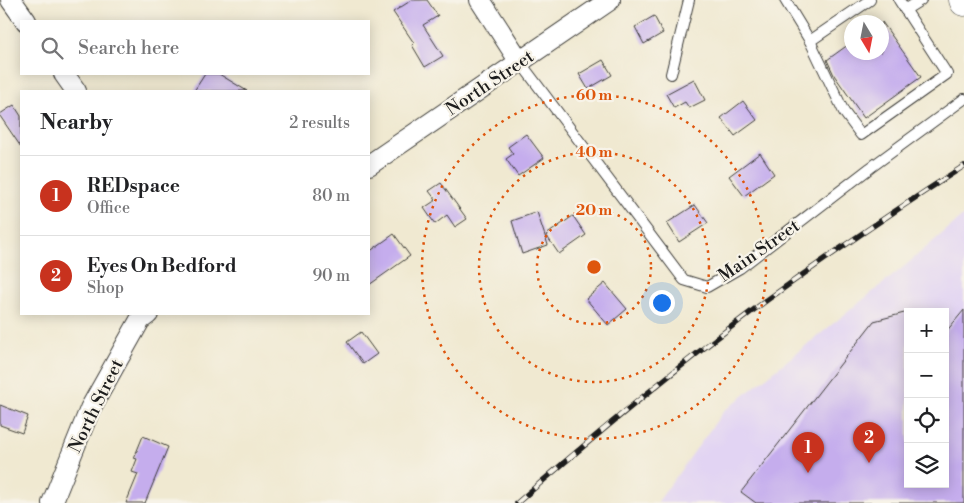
<!DOCTYPE html>
<meta charset="utf-8">
<style>
body{margin:0;font-family:"Libre Bodoni",serif;background:#f2f2f2;color:#202124}
.controls{position:absolute;right:15px;bottom:15px;display:grid;overflow:hidden;border-radius:0px;box-shadow:0 2px 12px #0003}
.controls button{width:45px;height:45px;display:grid;place-items:center;padding:0;border:0;border-bottom:1px solid #e0e0e0;background:#fff;color:#202124;font:25px sans-serif}
.compass{position:absolute;left:844px;top:15px;width:45px;height:45px;border-radius:50%;background:#fff;box-shadow:0 2px 12px #0003;rotate:170deg}
.you{position:absolute;left:661px;top:302px;width:18px;height:18px;margin:-12px;border:4px solid #fff;border-radius:50%;background:#1a73e8;box-shadow:0 0 0 8px #1a73e833}
.badge{display:grid;place-items:center;width:32px;height:32px;border-radius:50%;background:#c8321e;color:#fff;font-size:16px;font-weight:700}
.pin{position:absolute;translate:-50% -41px;filter:drop-shadow(0 1px 2px #0008)}
.pin::after{content:'';position:absolute;top:26px;width:18px;height:15px;background:inherit;clip-path:polygon(0 0,100% 0,50% 100%)}
.list{margin:0;padding:0;list-style:none}
h2{display:flex;justify-content:space-between;align-items:center;height:65px;margin:0;padding:0 20px;font-size:21px}
h2 small{font-size:16px;font-weight:400;color:#757577}
.list li{display:grid;grid-template-columns:32px 1fr auto;gap:15px;align-items:center;box-sizing:border-box;height:80px;padding:0 20px;border-top:1px solid #e0e0e0}
.list b{display:block;font-size:19px;white-space:nowrap}
.list p{margin:0;font-size:16px;white-space:nowrap;color:#757577}
.list em{font-size:16px;font-style:normal;color:#757577}
.icon{flex:none;width:28px;height:28px;fill:none;stroke:currentColor;stroke-width:2;stroke-linecap:round;stroke-linejoin:round}
.map{position:relative;flex:none;width:964px;height:503px;overflow:hidden}
.search{position:absolute;background:#fff;box-shadow:0 2px 12px #0003;left:20px;top:20px;width:350px;height:55px;display:flex;align-items:center;gap:12px;box-sizing:border-box;padding:0 18px;border-radius:0px;color:#757577;font-size:19px}
.panel{position:absolute;background:#fff;box-shadow:0 2px 12px #0003;left:20px;top:90px;width:350px;height:225px;border-radius:0px}
.map>svg:first-child{display:block}
.built{fill:#e2d4f3;fill-rule:evenodd}
.building{fill:#c5aded}
.lines{fill:none;stroke-linecap:round;stroke-linejoin:round}
.lane-casing{stroke:#3c3b37;stroke-width:12}
.street-casing{stroke:#3c3b37;stroke-width:22}
.primary-casing{stroke:#3c3b37;stroke-width:29}
.lane{stroke:#fff;stroke-width:10}
.street{stroke:#fff;stroke-width:20}
.primary{stroke:#fff;stroke-width:28}
.rail-casing{stroke:#1c1c1c;stroke-width:5.5}
.rail{stroke:#f7f3e8;stroke-width:4;stroke-dasharray:11;stroke-linecap:butt}
.ring{fill:none;stroke:#de560d;stroke-width:2.5;stroke-dasharray:2.5 5}
.labels{text-anchor:middle;dominant-baseline:central;stroke-width:4.5;stroke-linejoin:round;paint-order:stroke}
.street-label{font-size:18px;fill:#1c1c1c;stroke:#f7f3e8}
.centre{fill:#de560d;stroke:#f7f3e8;stroke-width:2.5}
.ring-label{font-size:15px;text-anchor:middle;font-weight:bold;fill:#de560d;stroke:#f7f3e8;stroke-width:4.5;stroke-linejoin:round;paint-order:stroke}
</style>
<div class="map">
<svg width="964" height="503" viewBox="0 0 964 503">
<rect width="100%" height="100%" fill="#f7f3e8"/>
<filter id="ink" filterUnits="userSpaceOnUse"><feTurbulence type="fractalNoise" baseFrequency=".02" numOctaves="2"/><feDisplacementMap in="SourceGraphic" scale="10" xChannelSelector="R" yChannelSelector="G"/><feConvolveMatrix kernelMatrix="1 2 1 2 8 2 1 2 1" color-interpolation-filters="sRGB"/></filter>
<filter id="wash" filterUnits="userSpaceOnUse"><feTurbulence type="fractalNoise" baseFrequency=".0096" numOctaves="4" result="noise"/><feDisplacementMap in="SourceGraphic" scale="20" xChannelSelector="R" yChannelSelector="G"/><feGaussianBlur stdDeviation="1.12" result="paint"/><feColorMatrix in="noise" values="0 0 0 0 0 0 0 0 0 0 0 0 0 0 0 0 0 1.4 0 .05"/><feComposite in="paint" operator="in"/></filter>
<g filter="url(#wash)">
<rect width="100%" height="100%" fill="#f0e9d1"/>
<path class="built" d="M 964,215 L 964,503 L 657,503 L 723,412 L 900,270 ZM 908,312 L 945,312 L 945,484 L 908,484 Z"/>
<g id="blocks">
<g class="building">
<path d="M 412,0 L 427,0 L 438,16 L 423,25 L 443,56 L 425,67 L 412,45 L 414,43 L 393,12 Z"/>
<path d="M 654,16 L 663,33 L 644,44 L 635,27 Z"/>
<path d="M 882,22 L 921,77 L 864,118 L 834,75 L 827,60 L 852,42 L 852,52 L 882,52 Z"/>
<path d="M 603,60 L 612,75 L 588,89 L 579,74 Z"/>
<path d="M 205,74 L 219,74 L 247,91 L 194,91 Z"/>
<path d="M 694,79 L 705,100 L 689,108 L 685,102 L 674,108 L 666,94 Z"/>
<path d="M 743,101 L 757,120 L 735,136 L 721,118 Z"/>
<path d="M 14,105 L 21,116 L 21,147 L 0,116 L 0,114 Z"/>
<path d="M 526,134 L 544,158 L 518,176 L 506,159 L 513,154 L 508,147 Z"/>
<path d="M 760,153 L 774,174 L 744,196 L 729,176 Z"/>
<path d="M 441,183 L 467,219 L 455,227 L 447,215 L 435,224 L 424,208 L 436,200 L 429,191 Z"/>
<path d="M 695,205 L 708,223 L 679,242 L 667,223 Z"/>
<path d="M 537,212 L 548,245 L 522,254 L 512,221 Z"/>
<path d="M 573,216 L 586,235 L 559,254 L 546,235 Z"/>
<path d="M 394,234 L 410,256 L 369,285 L 369,252 Z"/>
<path d="M 605,283 L 627,309 L 608,325 L 586,299 Z"/>
<path d="M 964,310 L 964,503 L 756,503 L 741,492 L 874,321 L 908,312 L 908,484 L 945,484 L 945,333 Z"/>
<path d="M 361,332 L 377,354 L 363,364 L 347,342 Z"/>
<path d="M 0,405 L 28,416 L 22,433 L 0,425 Z"/>
<path d="M 143,436 L 168,447 L 145,503 L 126,503 L 138,474 L 132,472 L 137,459 L 134,458 Z"/>
</g>
</g>
</g>
<g filter="url(#ink)">
<use href="#blocks" fill-opacity="0" stroke="#3c3b37" stroke-width="1"/>
<g class="lines">
<defs>
<g id="lane">
<path d="M 785,0 L 810,41 L 844,112 L 861,135 L 947,74 L 899,0"/>
<path d="M 905,10 L 921,0"/>
<path d="M 810,41 L 870,0"/>
<path d="M 520,62 L 684,280 L 707,287 L 740,268 L 870,168 L 964,99"/>
<path d="M 671,74 L 689,0"/>
</g>
<g id="street">
<path d="M 11,0 L 26,21"/>
<path d="M 480,0 L 520,62"/>
<path d="M 64,74 L 76,91"/>
<path d="M 369,165 L 610,0"/>
<path d="M 52,503 L 90,409 L 140,320 L 148,314"/>
</g>
<path id="primary" d="M 963,0 L 964,2"/>
</defs>
<use href="#lane" class="lane-casing"/>
<use href="#street" class="street-casing"/>
<use href="#primary" class="primary-casing"/>
<use href="#lane" class="lane"/>
<use href="#street" class="street"/>
<use href="#primary" class="primary"/>
<defs>
<path id="rail" d="M 517,503 C 598,433 680,364 767,300 C 831,254 897,209 964,166"/>
</defs>
<use href="#rail" class="rail-casing"/>
<use href="#rail" class="rail"/>
</g>
</g>
<g class="ring">
<circle cx="594" cy="267" r="57"/>
<circle cx="594" cy="267" r="115"/>
<circle cx="594" cy="267" r="172"/>
</g>
<g class="labels">
<g class="street-label">
<text transform="translate(490 83) rotate(-34)">North Street</text>
<text transform="translate(759 251) rotate(-35)">Main Street</text>
<text transform="translate(96 406) rotate(-64)">North Street</text>
</g>
</g>
<circle cx="594" cy="267" r="8" class="centre"/>
<g class="ring-label">
<text x="594" y="100">60 m</text>
<text x="594" y="157">40 m</text>
<text x="594" y="215">20 m</text>
</g>
</svg>
<div class="controls">
<button>+</button>
<button>−</button>
<button><svg class="icon" aria-label="locate" viewBox="0 0 24 24"><circle cx="12" cy="12" r="6"/><path d="M12 2v4M12 18v4M2 12h4M18 12h4"/></svg></button>
<button><svg class="icon" aria-label="layers" viewBox="0 0 24 24"><path d="M12 4l9 5-9 5-9-5zM3 14l9 5 9-5"/></svg></button>
</div>
<svg class="compass" viewBox="-18 -18 36 36"><path d="M0-13l5 13h-10z" fill="#e53935"/><path d="M0 13l5-13h-10z" fill="#757577"/></svg>
<div class="you"></div>
<div class="pin badge" style="left:808px;top:473px">1</div>
<div class="pin badge" style="left:869px;top:463px">2</div>
<div class="search"><svg class="icon" aria-label="search" viewBox="0 0 24 24"><circle cx="10" cy="10" r="6"/><path d="M15 15l6 6"/></svg>Search here</div>
<section class="panel">
<h2>Nearby<small>2 results</small></h2>
<ul class="list">
<li><span class="badge">1</span><div><b>REDspace</b><p>Office</p></div><em>80 m</em></li>
<li><span class="badge">2</span><div><b>Eyes On Bedford</b><p>Shop</p></div><em>90 m</em></li>
</ul>
</section>
</div>
